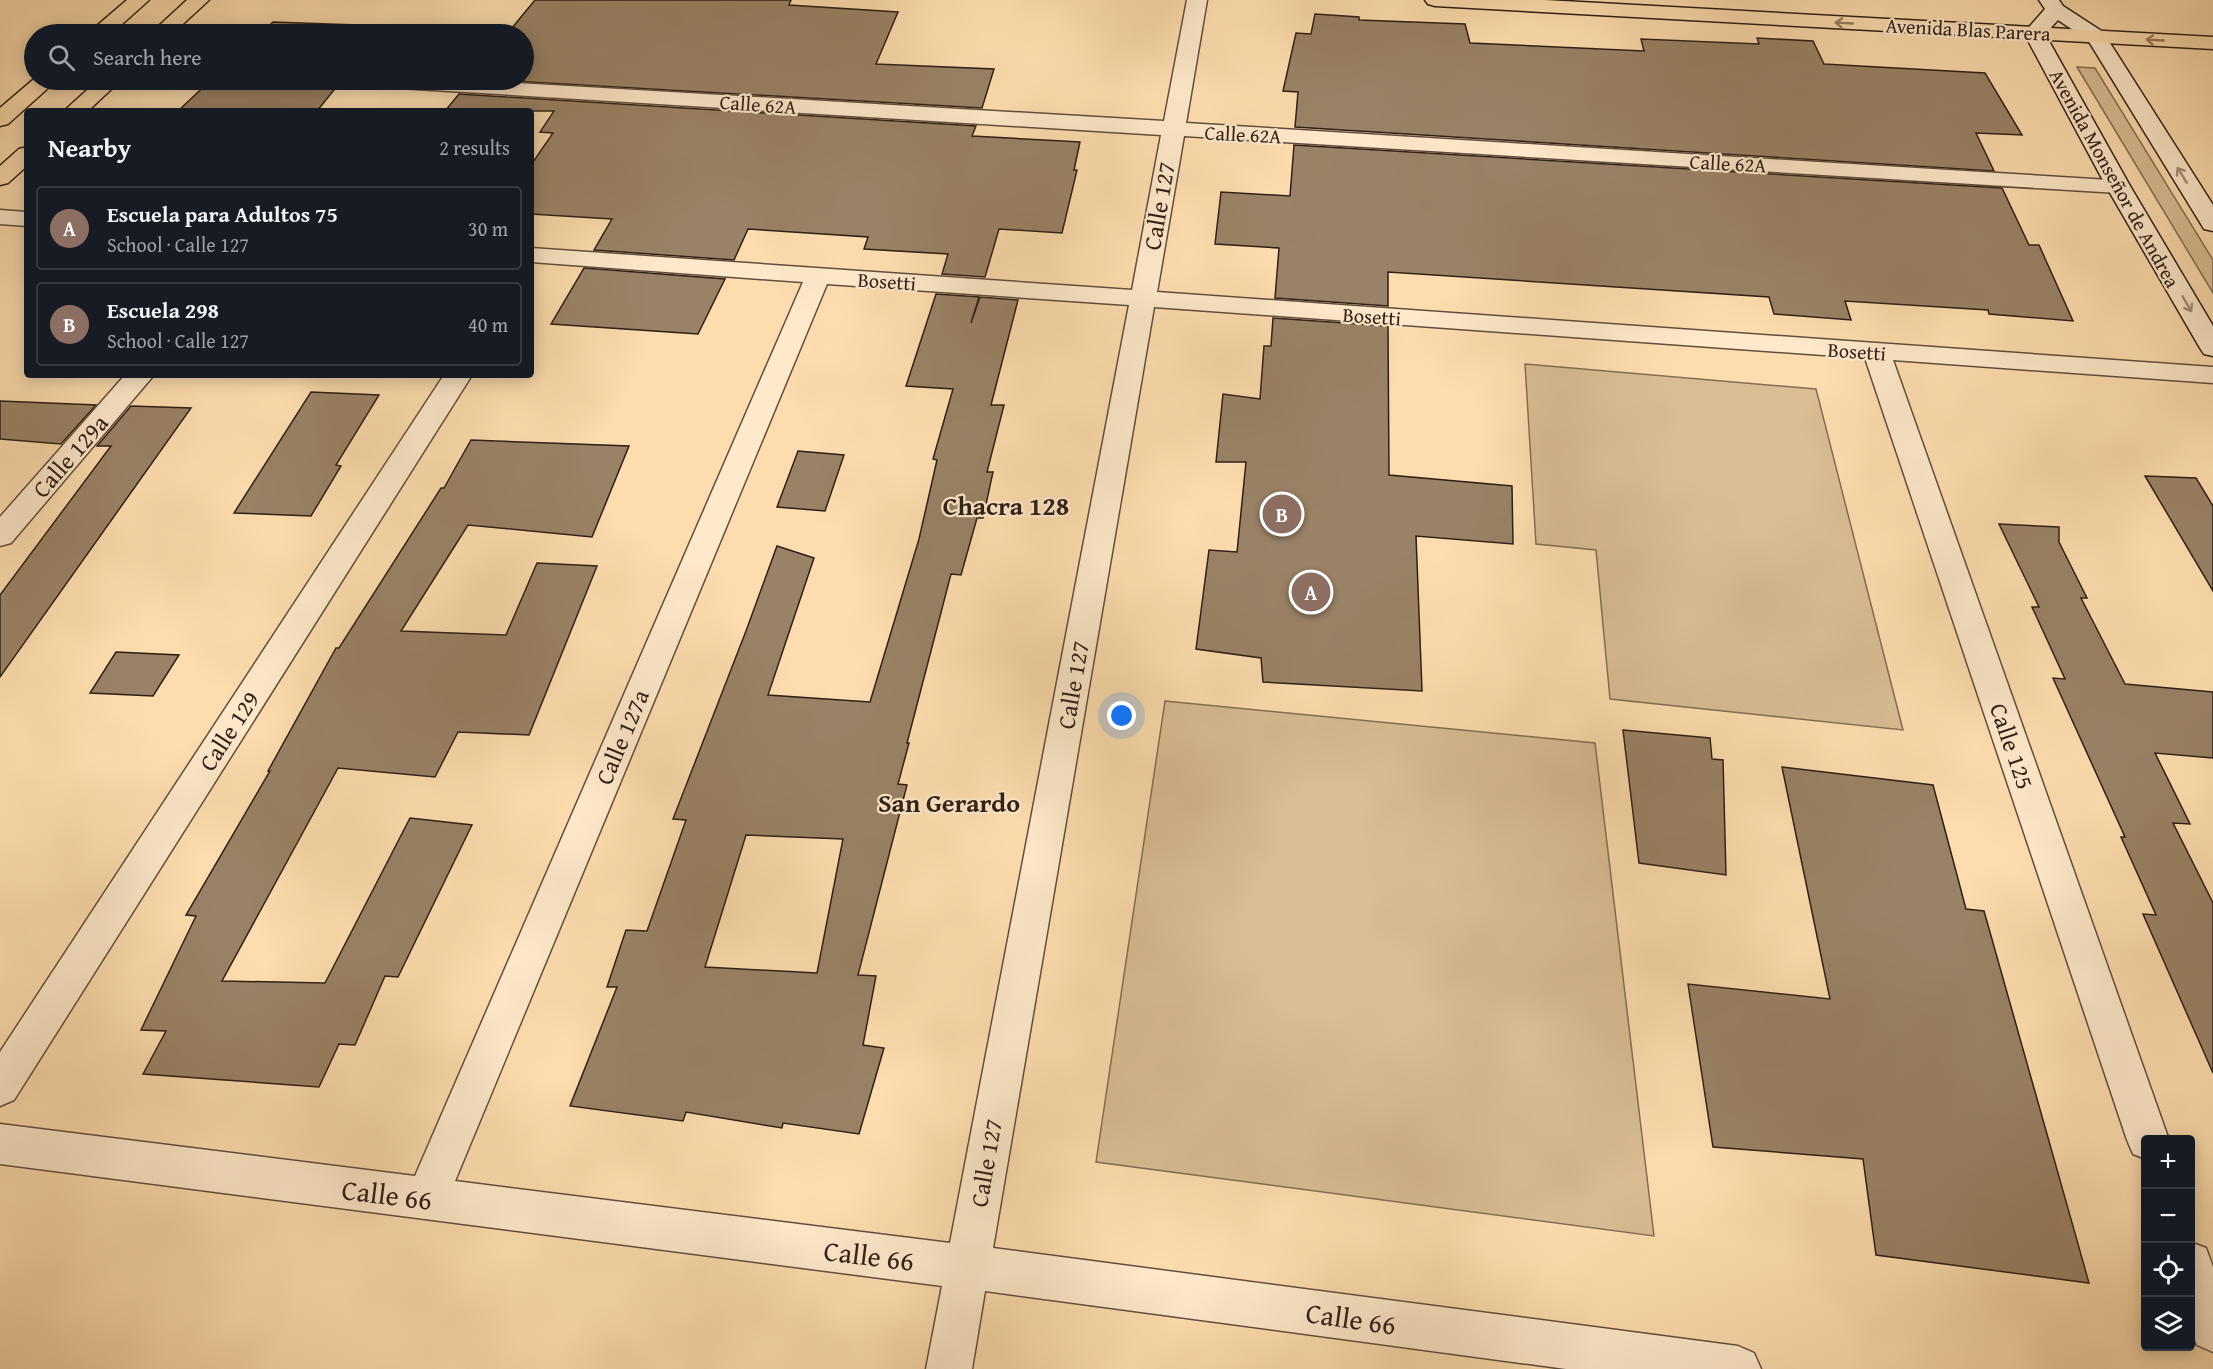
<!DOCTYPE html>
<meta charset="utf-8">
<style>
body{margin:0;font-family:"Gentium Book Plus",serif;background:#20242c;color:#f1f3f6}
.controls{position:absolute;right:18px;bottom:18px;display:grid;overflow:hidden;border-radius:6px;box-shadow:0 3px 15px #0003}
.controls button{width:54px;height:54px;display:grid;place-items:center;padding:0;border:0;border-bottom:2px solid #363941;background:#171b24;color:#f1f3f6;font:30px sans-serif}
.you{position:absolute;left:1122px;top:716px;width:21px;height:21px;margin:-15px;border:4px solid #fff;border-radius:50%;background:#1a73e8;box-shadow:0 0 0 9px #1a73e833}
.badge{display:grid;place-items:center;width:39px;height:39px;border-radius:50%;background:#c59692;color:#fff;font-size:20px;font-weight:700}
.pin{position:absolute;translate:-50% -50%;border:3px solid #fff;box-shadow:0 2px 6px #0006}
.list{margin:0;padding:0;list-style:none}
h2{display:flex;justify-content:space-between;align-items:center;height:78px;margin:0;padding:0 24px;font-size:26px}
h2 small{font-size:20px;font-weight:400;color:#9ea1a6}
.list li{display:grid;grid-template-columns:39px 1fr auto;gap:18px;align-items:center;box-sizing:border-box;height:84px;margin:0 12px 12px;padding:0 12px;border:2px solid #363941;border-radius:6px}
.list b{display:block;font-size:22px;white-space:nowrap}
.list p{margin:0;font-size:20px;white-space:nowrap;color:#9ea1a6}
.list em{font-size:20px;font-style:normal;color:#9ea1a6}
.icon{flex:none;width:33px;height:33px;fill:none;stroke:currentColor;stroke-width:2;stroke-linecap:round;stroke-linejoin:round}
.map{position:relative;flex:none;width:2213px;height:1369px;overflow:hidden}
.search{position:absolute;background:#171b24;box-shadow:0 3px 15px #0003;left:24px;top:24px;width:510px;height:66px;display:flex;align-items:center;gap:15px;box-sizing:border-box;padding:0 21px;border-radius:33px;color:#9ea1a6;font-size:22px}
.panel{position:absolute;background:#171b24;box-shadow:0 3px 15px #0003;left:24px;top:108px;width:510px;height:270px;border-radius:6px}
.map>svg:first-child{display:block}
.green{fill:#dabd95;stroke:#846e56;stroke-width:1.5}
.building{fill:#9a8266;stroke:#2f1f17;stroke-width:1.5;fill-rule:evenodd}
.lines{fill:none;stroke-linecap:round;stroke-linejoin:round}
.minor-casing{stroke:#624e3d;stroke-width:3}
.secondary-casing{stroke:#2f1f17;stroke-width:3}
.primary-casing{stroke:#2f1f17;stroke-width:3}
.minor{fill:#fee9cb;fill-rule:evenodd}
.secondary{fill:#fee9cb;fill-rule:evenodd}
.primary{fill:#fdddaf;fill-rule:evenodd}
.oneway{stroke:#967e63}
.oneway2{stroke:#a18e7a}
.labels{text-anchor:middle;dominant-baseline:central;stroke-width:4.5;stroke-linejoin:round;paint-order:stroke}
.far-street-label{font-size:20px;fill:#2f1f17;stroke:#fee9cb}
.street-label{font-size:24px;fill:#2f1f17;stroke:#fee9cb}
.neighbourhood-label{font-size:26px;font-weight:bold;fill:#2f1f17;stroke:#fee9cb}
.near-street-label{font-size:28px;fill:#2f1f17;stroke:#fee9cb}
</style>
<div class="map">
<svg width="2213" height="1369" viewBox="0 0 2213 1369">
<rect width="100%" height="100%" fill="#fdddaf"/>
<filter id="stains"><feTurbulence type="fractalNoise" baseFrequency=".00333" numOctaves="4"/><feColorMatrix values="0 0 0 0 .2 0 0 0 0 .09 0 0 0 0 .02 0 0 0 .5 -.17"/></filter>
<radialGradient id="worn" r=".72"><stop offset=".6" stop-color="#630" stop-opacity="0"/><stop offset="1" stop-color="#630" stop-opacity=".3"/></radialGradient>
<g class="green">
<path d="M 2077,67 L 2095,68 L 2213,260 L 2213,293 Z"/>
<path d="M 1525,364 L 1816,389 L 1903,730 L 1610,699 L 1596,550 L 1536,544 Z"/>
<path d="M 1165,701 L 1595,743 L 1654,1236 L 1096,1162 Z"/>
</g>
<g class="building">
<path d="M 535,0 L 791,0 L 789,5 L 898,12 L 876,64 L 994,69 L 982,108 L 497,80 L 524,80 L 524,34 L 507,34 Z"/>
<path d="M 1315,14 L 1359,17 L 1359,20 L 1465,24 L 1470,43 L 1644,51 L 1641,39 L 1759,44 L 1757,38 L 1813,41 L 1824,64 L 1985,73 L 2022,135 L 1976,133 L 1994,171 L 1295,127 L 1298,92 L 1283,91 L 1296,33 L 1311,34 Z"/>
<path d="M 273,22 L 384,26 L 377,34 L 260,34 Z"/>
<path d="M 211,80 L 342,80 L 317,111 L 178,111 Z"/>
<path d="M 459,94 L 976,126 L 972,136 L 1080,142 L 1074,170 L 1077,170 L 1062,233 L 999,229 L 985,277 L 942,274 L 948,254 L 864,249 L 868,237 L 748,229 L 734,260 L 594,250 L 612,219 L 531,214 L 531,165 L 553,133 L 540,132 L 554,111 L 445,111 Z"/>
<path d="M 1294,145 L 2002,188 L 2029,245 L 2039,245 L 2073,321 L 1989,314 L 1988,310 L 1845,301 L 1851,320 L 1774,314 L 1769,297 L 1388,272 L 1388,306 L 1275,298 L 1279,248 L 1215,244 L 1221,192 L 1290,196 Z"/>
<path d="M 584,268 L 725,279 L 698,334 L 551,324 Z"/>
<path d="M 936,294 L 979,297 L 971,323 L 980,297 L 1018,300 L 991,405 L 1004,405 L 987,472 L 993,472 L 983,518 L 977,518 L 961,575 L 951,574 L 907,743 L 909,743 L 898,784 L 907,785 L 858,975 L 876,976 L 863,1045 L 884,1048 L 859,1134 L 783,1123 L 782,1128 L 686,1112 L 683,1121 L 570,1106 L 617,987 L 607,987 L 626,930 L 647,931 L 686,820 L 673,819 L 746,631 L 777,546 L 814,558 L 768,695 L 870,702 L 919,539 L 937,460 L 933,459 L 953,389 L 906,386 ZM 746,835 L 843,839 L 817,973 L 705,967 Z"/>
<path d="M 1273,318 L 1388,326 L 1389,475 L 1512,486 L 1513,544 L 1416,536 L 1422,691 L 1263,682 L 1261,658 L 1196,649 L 1209,550 L 1237,552 L 1246,462 L 1216,462 L 1223,394 L 1260,399 L 1264,346 L 1271,346 Z"/>
<path d="M 311,392 L 379,395 L 336,465 L 341,466 L 311,516 L 234,513 Z"/>
<path d="M 0,401 L 96,405 L 61,444 L 0,439 Z"/>
<path d="M 131,406 L 191,408 L 0,677 L 0,595 L 111,446 L 97,446 Z"/>
<path d="M 471,440 L 629,446 L 592,537 L 468,525 L 401,631 L 506,635 L 537,563 L 597,566 L 529,735 L 458,732 L 435,777 L 338,768 L 222,981 L 325,983 L 410,818 L 472,825 L 398,977 L 385,976 L 355,1045 L 339,1044 L 319,1087 L 143,1074 L 166,1031 L 141,1030 L 196,916 L 186,915 L 270,771 L 268,771 L 336,648 L 339,648 L 441,488 L 444,488 Z"/>
<path d="M 798,451 L 844,455 L 825,511 L 777,507 Z"/>
<path d="M 2145,476 L 2196,478 L 2213,506 L 2213,591 Z"/>
<path d="M 1999,524 L 2059,527 L 2059,542 L 2087,598 L 2081,598 L 2125,684 L 2213,692 L 2213,758 L 2155,753 L 2190,824 L 2173,823 L 2213,903 L 2213,1073 L 2143,914 L 2156,915 L 2121,837 L 2125,837 L 2053,678 L 2065,679 L 2032,607 L 2039,607 Z"/>
<path d="M 116,652 L 179,655 L 153,696 L 90,693 Z"/>
<path d="M 1623,730 L 1710,738 L 1712,759 L 1723,760 L 1726,875 L 1639,863 Z"/>
<path d="M 1782,767 L 1933,785 L 1966,909 L 1984,911 L 2089,1283 L 1876,1255 L 1863,1159 L 1713,1147 L 1688,984 L 1830,999 Z"/>
</g>
<g class="lines">
<defs>
<g id="minor">
<path d="M 1187,0 L 1207,0 L 1186,123 L 2126,181 L 2130,186 L 2126,191 L 2118,193 L 1184,136 L 1157,292 L 2213,367 L 2213,383 L 1893,360 L 2169,1140 L 2146,1140 L 2146,1159 L 2133,1154 L 2127,1140 L 1865,358 L 1154,307 L 993,1248 L 1738,1346 L 1754,1353 L 1761,1369 L 1566,1369 L 985,1291 L 972,1369 L 926,1369 L 942,1286 L 0,1164 L 0,1124 L 415,1176 L 803,282 L 531,262 L 531,248 L 1132,290 L 1161,135 L 367,86 L 359,85 L 357,80 L 467,80 L 1164,121 ZM 827,284 L 1129,305 L 950,1243 L 455,1181 Z"/>
<path d="M 0,210 L 27,212 L 27,226 L 0,224 Z"/>
<path d="M 125,375 L 154,375 L 11,543 L 0,546 L 0,517 Z"/>
<path d="M 444,375 L 472,375 L 14,1100 L 0,1106 L 0,1052 Z"/>
<path d="M 2190,1242 L 2206,1248 L 2213,1267 L 2213,1352 L 2197,1345 L 2190,1329 Z"/>
</g>
<path id="secondary" d="M 2039,0 L 2059,0 L 2063,6 L 2103,32 L 2213,205 L 2213,231 L 2204,229 L 2201,224 L 2088,40 L 2058,20 L 2045,34 L 2130,186 L 2213,326 L 2213,356 L 2204,354 L 2200,348 L 2106,186 L 2024,33 L 2045,9 Z"/>
<g id="primary">
<path d="M 127,0 L 149,0 L 111,34 L 89,34 L 92,30 Z"/>
<path d="M 187,0 L 209,0 L 172,34 L 150,34 Z"/>
<path d="M 1425,0 L 1545,0 L 2213,37 L 2213,49 L 1435,6 L 1428,4 Z"/>
<path d="M 34,79 L 57,80 L 8,124 L 0,126 L 0,108 Z"/>
<path d="M 98,80 L 121,80 L 88,111 L 64,111 Z"/>
<path d="M 27,147 L 27,166 L 8,183 L 0,185 L 0,166 L 19,149 Z"/>
</g>
</defs>
<use href="#minor" class="minor-casing"/>
<use href="#secondary" class="secondary-casing"/>
<use href="#primary" class="primary-casing"/>
<use href="#minor" class="minor"/>
<use href="#secondary" class="secondary"/>
<use href="#primary" class="primary"/>
</g>
<defs><path id="oneway-shaft" d="M-6 0H5M1.5-3L5.5 0L1.5 3" fill="none" stroke-width="1.6" stroke-linecap="round" stroke-linejoin="round" transform="scale(1.5)"/></defs>
<g class="oneway">
<use href="#oneway-shaft" transform="translate(1844 23) rotate(-177)"/>
<use href="#oneway-shaft" transform="translate(2155 40) rotate(-177)"/>
</g>
<g class="oneway2">
<use href="#oneway-shaft" transform="translate(2182 175) rotate(-122)"/>
<use href="#oneway-shaft" transform="translate(2187 304) rotate(60)"/>
</g>
<g class="labels">
<g class="far-street-label">
<text transform="translate(1968 29) rotate(3)">Avenida Blas Parera</text>
<text transform="translate(758 104) rotate(4)">Calle 62A</text>
<text transform="translate(1243 134) rotate(3)">Calle 62A</text>
<text transform="translate(1728 163) rotate(3)">Calle 62A</text>
<text transform="translate(2115 178) rotate(61)">Avenida Monseñor de Andrea</text>
<text transform="translate(887 281) rotate(4)">Bosetti</text>
<text transform="translate(1372 316) rotate(4)">Bosetti</text>
<text transform="translate(1857 351) rotate(4)">Bosetti</text>
</g>
<g class="street-label">
<text transform="translate(1159 206) rotate(-80)">Calle 127</text>
<text transform="translate(70 456) rotate(-49)">Calle 129a</text>
<text transform="translate(1073 685) rotate(-80)">Calle 127</text>
<text transform="translate(229 731) rotate(-57)">Calle 129</text>
<text transform="translate(622 737) rotate(-67)">Calle 127a</text>
<text transform="translate(2012 746) rotate(71)">Calle 125</text>
<text transform="translate(986 1163) rotate(-80)">Calle 127</text>
</g>
<g class="neighbourhood-label">
<text x="1006" y="505">Chacra 128</text>
<text x="949" y="802">San Gerardo</text>
</g>
<g class="near-street-label">
<text transform="translate(387 1194) rotate(7)">Calle 66</text>
<text transform="translate(869 1255) rotate(7)">Calle 66</text>
<text transform="translate(1351 1318) rotate(8)">Calle 66</text>
</g>
</g>
<rect width="100%" height="100%" filter="url(#stains)"/>
<rect width="100%" height="100%" fill="url(#worn)"/>
</svg>
<div class="controls">
<button>+</button>
<button>−</button>
<button><svg class="icon" aria-label="locate" viewBox="0 0 24 24"><circle cx="12" cy="12" r="6"/><path d="M12 2v4M12 18v4M2 12h4M18 12h4"/></svg></button>
<button><svg class="icon" aria-label="layers" viewBox="0 0 24 24"><path d="M12 4l9 5-9 5-9-5zM3 14l9 5 9-5"/></svg></button>
</div>
<div class="you"></div>
<div class="pin badge" style="left:1311px;top:592px;background:#8d6e63">A</div>
<div class="pin badge" style="left:1282px;top:514px;background:#8d6e63">B</div>
<div class="search"><svg class="icon" aria-label="search" viewBox="0 0 24 24"><circle cx="10" cy="10" r="6"/><path d="M15 15l6 6"/></svg>Search here</div>
<section class="panel">
<h2>Nearby<small>2 results</small></h2>
<ul class="list">
<li><span class="badge" style="background:#8d6e63">A</span><div><b>Escuela para Adultos 75</b><p>School · Calle 127</p></div><em>30 m</em></li>
<li><span class="badge" style="background:#8d6e63">B</span><div><b>Escuela 298</b><p>School · Calle 127</p></div><em>40 m</em></li>
</ul>
</section>
</div>
